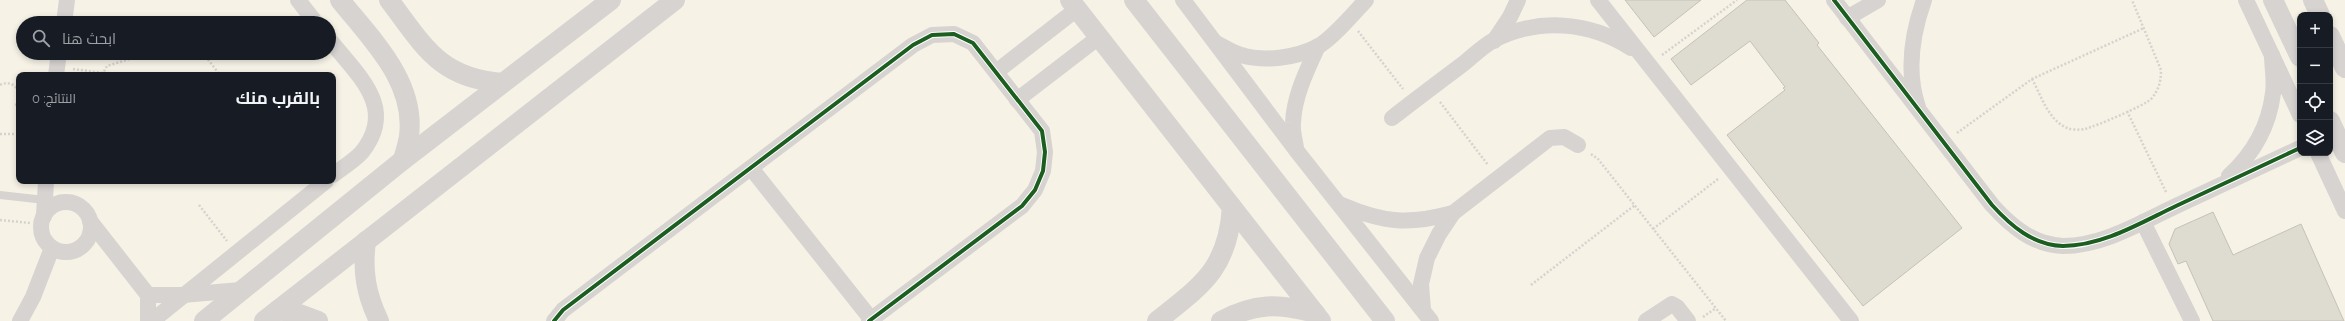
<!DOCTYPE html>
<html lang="ar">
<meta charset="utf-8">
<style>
body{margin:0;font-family:Raleway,Cairo,sans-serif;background:#242831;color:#f1f3f6;direction:rtl}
.controls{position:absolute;right:12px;top:12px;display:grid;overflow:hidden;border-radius:8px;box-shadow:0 2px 6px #0003}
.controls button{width:36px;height:36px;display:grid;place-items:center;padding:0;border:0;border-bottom:1px solid #363941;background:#171b24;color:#f1f3f6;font:20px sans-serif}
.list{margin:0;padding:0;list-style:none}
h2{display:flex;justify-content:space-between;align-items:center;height:52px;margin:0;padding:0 16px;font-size:17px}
h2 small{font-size:13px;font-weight:400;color:#9ea1a6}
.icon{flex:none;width:22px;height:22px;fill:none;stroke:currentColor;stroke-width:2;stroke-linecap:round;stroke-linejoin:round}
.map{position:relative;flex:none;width:2345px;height:321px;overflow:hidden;direction:ltr}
.search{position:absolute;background:#171b24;box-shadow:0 2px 6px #0003;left:16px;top:16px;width:320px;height:44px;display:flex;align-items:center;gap:10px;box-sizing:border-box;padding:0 14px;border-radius:22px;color:#9ea1a6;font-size:15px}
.panel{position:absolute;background:#171b24;box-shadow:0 2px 6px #0003;left:16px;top:72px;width:320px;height:112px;border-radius:8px;direction:rtl}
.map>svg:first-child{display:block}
.building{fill:#dedbd1;stroke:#c4c2b8}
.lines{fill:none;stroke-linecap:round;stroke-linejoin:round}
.path{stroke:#d5d3cf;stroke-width:2.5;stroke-dasharray:2 2;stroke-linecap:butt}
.service{stroke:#d6d3d1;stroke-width:8}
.minor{stroke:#d6d3d1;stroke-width:16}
.tertiary{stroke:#d6d3d1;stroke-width:20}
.cycleway-casing{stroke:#fff;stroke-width:6}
.cycleway{stroke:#1b5e20;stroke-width:4}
</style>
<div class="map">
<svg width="2345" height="321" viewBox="0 0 2345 321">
<rect width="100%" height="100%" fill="#f6f2e6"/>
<g class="building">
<path d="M 1625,0 L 1701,0 L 1654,37 Z"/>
<path d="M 1747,0 L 1785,0 L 1819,43 L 1817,45 L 1962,228 L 1863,306 L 1727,135 L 1785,90 L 1783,88 L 1785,87 L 1750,41 L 1691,85 L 1671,59 Z"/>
<path d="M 2213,212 L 2233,255 L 2301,224 L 2344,321 L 2213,321 L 2186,261 L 2178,264 L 2169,244 L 2175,229 Z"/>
</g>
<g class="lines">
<g class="path">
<path d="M 1358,31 L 1403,89"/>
<path d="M 203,53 L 220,75"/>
<path d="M 1662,55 L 1737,0"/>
<path d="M 73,69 L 103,73"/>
<path d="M 102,75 L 107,66 L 149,53"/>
<path d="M 2032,79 C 2041,95 2048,120 2067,128 C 2072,130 2079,130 2085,129 C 2096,126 2144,106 2151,99 C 2159,90 2161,81 2161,70 L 2132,0"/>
<path d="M 0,85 C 8,81 16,84 19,93"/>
<path d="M 19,96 L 16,105 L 19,111"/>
<path d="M 1440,102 L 1488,165"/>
<path d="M 2127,111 L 2166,192"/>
<path d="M 1957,133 L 2032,79 L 2144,28"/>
<path d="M 0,134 L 19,134"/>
<path d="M 1591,154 L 1598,159 L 1726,321"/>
<path d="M 199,205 L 227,241"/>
<path d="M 0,220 L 30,223"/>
<path d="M 1653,229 L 1718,179"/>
<path d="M 1531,285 L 1635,205"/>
<path d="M 1703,317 L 1716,308"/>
</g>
<path class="service" d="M 0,195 L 45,200"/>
<g class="minor">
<path d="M 298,0 L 316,23"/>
<path d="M 1183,0 L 1296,150 L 1431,321"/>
<path d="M 1598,0 L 1851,321"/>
<path d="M 1834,0 L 1992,205 C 2011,226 2033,245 2063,246 C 2103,246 2142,222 2176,206 C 2218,186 2259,167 2300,148"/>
<path d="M 2246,0 L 2300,115"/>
<path d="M 1847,18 L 1878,0"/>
<path d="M 64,23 L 67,0"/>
<path d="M 329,39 C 357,75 398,107 362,152 C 354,161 342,168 333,175"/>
<path d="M 1494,41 L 1510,17 L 1518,0"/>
<path d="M 1218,44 C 1226,48 1233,53 1241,55 C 1265,62 1295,58 1317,47 C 1332,39 1354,13 1366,0"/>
<path d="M 996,72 L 1077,9"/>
<path d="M 56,75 L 59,53"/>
<path d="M 1017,100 L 1099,37"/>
<path d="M 1918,107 C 1906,72 1912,34 1924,0"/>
<path d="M 1392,118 C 1415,100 1439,82 1463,64 C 1473,56 1483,46 1494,40 C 1539,17 1590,22 1631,48"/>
<path d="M 1296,148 C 1295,140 1292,131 1293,123 C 1294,96 1307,70 1318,46"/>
<path d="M 2318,153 L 2345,211"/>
<path d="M 751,168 L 871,319"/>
<path d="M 2229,176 C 2253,154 2269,126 2273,93 C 2275,81 2272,67 2272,55"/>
<circle cx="66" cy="227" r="25"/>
<path d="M 1342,205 C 1384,223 1409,225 1453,213"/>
<path d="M 44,216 L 46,181"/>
<path d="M 90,221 L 148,295 L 148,321"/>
<path d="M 2143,222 L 2192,321"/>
<path d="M 148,295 L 182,295 L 241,290"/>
<path d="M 1423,310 L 1421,284 L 1427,258 L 1439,234 L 1453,213 L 1550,138 L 1564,137 L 1578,145"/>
<path d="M 20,321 L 33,297 L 52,248"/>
<path d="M 152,321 L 326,181"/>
<path d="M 554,321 L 563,310 L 913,45 L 932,35 L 954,34 L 973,43 L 1042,131 L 1045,152 L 1043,171 L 1035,190 L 1022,206 L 869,321"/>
<path d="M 1646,321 L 1672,304 L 1677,307 L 1688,321"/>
</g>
<g class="tertiary">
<path d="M 340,0 C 371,39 416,81 409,136 C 408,144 405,152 403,160"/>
<path d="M 389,0 C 424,46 439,78 502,83"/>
<path d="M 1070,0 L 1321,321"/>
<path d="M 1134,0 L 1385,321"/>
<path d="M 2273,0 L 2300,57"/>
<path d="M 2313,0 L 2320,15"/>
<path d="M 2330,36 L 2345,68"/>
<path d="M 2330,121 L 2345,153"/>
<path d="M 366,241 C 362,271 366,294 379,321"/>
<path d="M 278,310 L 299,314 L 318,321"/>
<path d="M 204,321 L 403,160 L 611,0"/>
<path d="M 264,321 L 675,0"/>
<path d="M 1157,321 C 1202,285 1228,269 1232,207"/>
<path d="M 1221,321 C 1255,303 1278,303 1315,313"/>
</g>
<defs>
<g id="cycleway">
<path d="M 1834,0 L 1992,205 C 2011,226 2033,245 2063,246 C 2103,246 2142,222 2176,206 C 2218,186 2259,167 2300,148"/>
<path d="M 554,321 L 563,310 L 913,45 L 932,35 L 954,34 L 973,43 L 1042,131 L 1045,152 L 1043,171 L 1035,190 L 1022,206 L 869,321"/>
</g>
</defs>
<use href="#cycleway" class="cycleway-casing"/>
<use href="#cycleway" class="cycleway"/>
</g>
</svg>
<div class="controls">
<button>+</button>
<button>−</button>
<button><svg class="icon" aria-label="locate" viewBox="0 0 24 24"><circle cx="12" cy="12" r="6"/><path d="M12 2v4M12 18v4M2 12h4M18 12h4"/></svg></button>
<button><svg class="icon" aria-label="layers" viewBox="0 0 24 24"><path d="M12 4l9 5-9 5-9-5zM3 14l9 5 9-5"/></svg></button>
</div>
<div class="search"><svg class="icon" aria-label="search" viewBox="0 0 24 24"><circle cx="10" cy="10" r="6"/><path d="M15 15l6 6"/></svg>ابحث هنا</div>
<section class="panel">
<h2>بالقرب منك<small>النتائج: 0</small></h2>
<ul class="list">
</ul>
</section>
</div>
